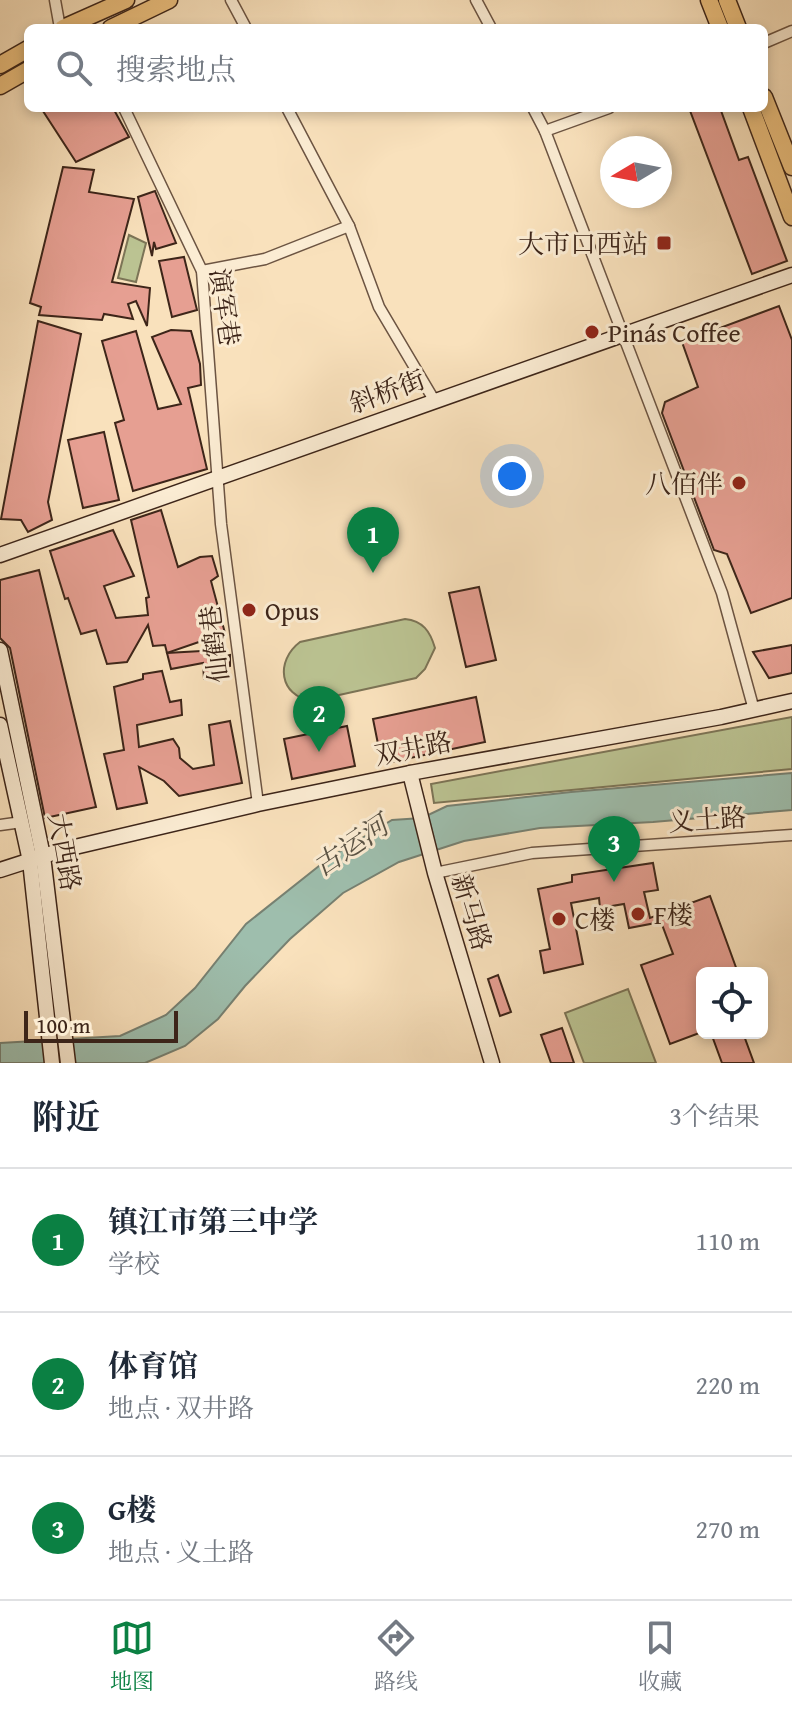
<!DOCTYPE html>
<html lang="zh">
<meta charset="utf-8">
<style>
body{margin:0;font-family:"Gentium Book Plus","Noto Serif SC",serif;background:#f2f2f3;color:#1f2937}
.controls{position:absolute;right:24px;bottom:24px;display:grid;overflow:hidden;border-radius:12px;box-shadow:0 4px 12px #0003}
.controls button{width:72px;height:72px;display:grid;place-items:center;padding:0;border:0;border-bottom:2px solid #e0e1e3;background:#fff;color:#1f2937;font:40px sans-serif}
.compass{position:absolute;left:600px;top:136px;width:72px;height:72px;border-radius:50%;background:#fff;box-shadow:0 4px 12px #0003;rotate:260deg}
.scale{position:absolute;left:24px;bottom:20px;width:154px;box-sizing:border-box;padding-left:8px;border:4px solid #3d2519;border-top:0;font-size:22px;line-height:28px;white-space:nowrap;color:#3d2519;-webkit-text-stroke:6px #fbecd3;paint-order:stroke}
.you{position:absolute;left:512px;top:476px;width:28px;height:28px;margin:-20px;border:6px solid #fff;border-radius:50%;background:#1a73e8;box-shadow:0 0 0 12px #1a73e833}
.badge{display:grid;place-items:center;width:52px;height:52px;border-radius:50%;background:#0b8043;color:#fff;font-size:26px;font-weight:700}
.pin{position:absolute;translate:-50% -66px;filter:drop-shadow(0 2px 4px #0008)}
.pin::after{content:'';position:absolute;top:42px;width:28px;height:24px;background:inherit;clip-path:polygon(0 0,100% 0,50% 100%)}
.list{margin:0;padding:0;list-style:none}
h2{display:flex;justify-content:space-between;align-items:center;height:104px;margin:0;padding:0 32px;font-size:34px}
h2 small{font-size:26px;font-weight:400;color:#747a83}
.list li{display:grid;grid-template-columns:52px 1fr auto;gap:24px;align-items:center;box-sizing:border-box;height:144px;padding:0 32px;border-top:2px solid #e0e1e3}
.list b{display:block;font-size:30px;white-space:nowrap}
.list p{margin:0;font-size:26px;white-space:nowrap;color:#747a83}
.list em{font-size:26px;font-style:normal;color:#747a83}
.icon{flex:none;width:44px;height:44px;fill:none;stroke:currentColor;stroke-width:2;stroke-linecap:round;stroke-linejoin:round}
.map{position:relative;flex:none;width:792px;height:1063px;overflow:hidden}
.search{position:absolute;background:#fff;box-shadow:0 4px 12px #0003;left:24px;right:24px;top:24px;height:88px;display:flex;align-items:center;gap:20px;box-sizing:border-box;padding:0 28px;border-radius:12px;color:#747a83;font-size:30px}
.sheet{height:536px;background:#fff}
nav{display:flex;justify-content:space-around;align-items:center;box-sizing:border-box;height:112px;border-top:2px solid #e0e1e3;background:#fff;font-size:22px;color:#747a83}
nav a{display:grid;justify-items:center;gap:4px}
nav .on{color:#0b8043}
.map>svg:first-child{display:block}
.green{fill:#bbc392;stroke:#7c7456;stroke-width:2}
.water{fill:#9ebead;stroke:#778172;stroke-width:2}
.building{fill:#e69f92;stroke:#3d2519;stroke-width:2}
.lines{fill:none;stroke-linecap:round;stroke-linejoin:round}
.street-casing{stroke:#6c5442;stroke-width:13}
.secondary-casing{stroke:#3d2519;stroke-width:17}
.primary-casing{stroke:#3d2519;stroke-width:19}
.street{stroke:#fbecd3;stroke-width:10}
.secondary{stroke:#fbecd3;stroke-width:14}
.primary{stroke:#ecc07e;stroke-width:16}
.poi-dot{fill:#8f2418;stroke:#fbecd3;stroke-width:3}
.labels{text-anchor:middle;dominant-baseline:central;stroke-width:6;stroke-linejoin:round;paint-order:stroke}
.poi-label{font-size:26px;fill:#3d2519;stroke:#fbecd3;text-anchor:start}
.street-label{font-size:26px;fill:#3d2519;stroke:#fbecd3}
.water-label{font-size:28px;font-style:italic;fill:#5a5345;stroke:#fbecd3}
</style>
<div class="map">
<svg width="792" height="1063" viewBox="0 0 792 1063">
<rect width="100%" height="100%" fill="#f9e1bc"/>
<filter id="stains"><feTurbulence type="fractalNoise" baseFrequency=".0025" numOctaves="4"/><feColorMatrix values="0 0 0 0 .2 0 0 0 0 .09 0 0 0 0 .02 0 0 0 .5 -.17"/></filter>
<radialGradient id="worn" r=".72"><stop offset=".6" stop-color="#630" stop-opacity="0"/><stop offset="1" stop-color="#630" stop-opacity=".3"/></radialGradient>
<g class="green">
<path d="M 129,235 L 146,243 L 136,282 L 118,278 Z"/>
<path d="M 405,619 C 423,621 430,631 435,648 L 425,669 L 416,678 L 312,701 C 279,696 275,661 300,642 Z"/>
<path d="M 792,717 L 792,769 L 434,803 L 431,784 Z"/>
<path d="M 628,989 L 656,1063 L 584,1063 L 565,1013 Z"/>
</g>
<path class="water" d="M 792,773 L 792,810 L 653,822 L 540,828 L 464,841 L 399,862 L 343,893 L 290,939 L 245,986 L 218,1019 L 185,1046 L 145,1063 L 0,1063 L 0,1043 L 120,1036 L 166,1015 L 195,988 L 246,924 L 329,858 L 392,820 L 422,818 L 447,806 L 571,792 Z"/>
<g class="building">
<path d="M 41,108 L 113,108 L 129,137 L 76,162 Z"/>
<path d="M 689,108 L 720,108 L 739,160 L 748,157 L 787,261 L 752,274 Z"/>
<path d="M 63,167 L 94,170 L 89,192 L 134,199 L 112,282 L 150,288 L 147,326 L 136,301 L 128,304 L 133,319 L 104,314 L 102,320 L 39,315 L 41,307 L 30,303 Z"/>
<path d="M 155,191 L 176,243 L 156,249 L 154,242 L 152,256 L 138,197 Z"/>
<path d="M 184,257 L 197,310 L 172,317 L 159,261 Z"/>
<path d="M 779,306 L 792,340 L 792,598 L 751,613 L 727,554 L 714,550 L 662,413 L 665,402 L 698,387 L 682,342 Z"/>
<path d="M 38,321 L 81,334 L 48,502 L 52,520 L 28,532 L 21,520 L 1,519 Z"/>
<path d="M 171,330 L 191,331 L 200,364 L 201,385 L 188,388 L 207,469 L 133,491 L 115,423 L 124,420 L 102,341 L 136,331 L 158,409 L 181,404 L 152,337 Z"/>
<path d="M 104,432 L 119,500 L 83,508 L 68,440 Z"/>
<path d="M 161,510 L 178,567 L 200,557 L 212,556 L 218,576 L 211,581 L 225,633 L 167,653 L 165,645 L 153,646 L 148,625 L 127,662 L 107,664 L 96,630 L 81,634 L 68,598 L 65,599 L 50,551 L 113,530 L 134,576 L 104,586 L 116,618 L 148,615 L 146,598 L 149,597 L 131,520 Z"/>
<path d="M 39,570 L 96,807 L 45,818 L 10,648 L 0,638 L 0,580 Z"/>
<path d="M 479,587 L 496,660 L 466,667 L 449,593 Z"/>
<path d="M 792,645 L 792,673 L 769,678 L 753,652 Z"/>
<path d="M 219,650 L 221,657 L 230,655 L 230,666 L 217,669 L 219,680 L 204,679 L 203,663 L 171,669 L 167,653 Z"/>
<path d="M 162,671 L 170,702 L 181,700 L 182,715 L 137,725 L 139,747 L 173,739 L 179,748 L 180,758 L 193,769 L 214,765 L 209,725 L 230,721 L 242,783 L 179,796 L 164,781 L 139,767 L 147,803 L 117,809 L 104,754 L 124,750 L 114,687 L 143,679 L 143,674 Z"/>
<path d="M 476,697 L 485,742 L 382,764 L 373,719 Z"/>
<path d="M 347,726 L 355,766 L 292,779 L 284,739 Z"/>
<path d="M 653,863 L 658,890 L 644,892 L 650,918 L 710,896 L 738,973 L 702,973 L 702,1032 L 670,1044 L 641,965 L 673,954 L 661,922 L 629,928 L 624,904 L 600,908 L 599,898 L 571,903 L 583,964 L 544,973 L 540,951 L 550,949 L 538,889 L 572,882 L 572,875 Z"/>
<path d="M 498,975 L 511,1012 L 500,1016 L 488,979 Z"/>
<path d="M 562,1028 L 574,1063 L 551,1063 L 541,1035 Z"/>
<path d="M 711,1033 L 743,1033 L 754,1063 L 722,1063 Z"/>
</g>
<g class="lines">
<defs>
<g id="street">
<path d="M 55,0 L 60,28"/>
<path d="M 231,0 L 246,28"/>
<path d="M 476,0 L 491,28"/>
<path d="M 764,43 L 792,31"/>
<path d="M 124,108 L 202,271 L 221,524 L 258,804"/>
<path d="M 287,108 L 349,226 L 379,307 L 434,400"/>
<path d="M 533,108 L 545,131 L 722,593 L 754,710"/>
<path d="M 545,131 L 609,108"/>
<path d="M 202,271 L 265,259 L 349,226"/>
<path d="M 0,825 L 22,822"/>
<path d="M 435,873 L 532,853 L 792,835"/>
</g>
<g id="secondary">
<path d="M 0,555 L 792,275"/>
<path d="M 0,650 L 43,856 L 68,1063"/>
<path d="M 0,725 L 30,861 L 52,1063"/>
<path d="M 410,773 L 435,873 L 492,1063"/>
<path d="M 0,870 L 62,850 L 258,804 L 410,773 L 721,717 L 792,701"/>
</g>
<g id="primary">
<path d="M 709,0 L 720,28"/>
<path d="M 727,0 L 738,28"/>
<path d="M 63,28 L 126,0"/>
<path d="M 111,28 L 169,0"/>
<path d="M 0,65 L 28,49"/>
<path d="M 0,86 L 28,70"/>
<path d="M 764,97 L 792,167"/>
<path d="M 751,108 L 792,217"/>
</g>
</defs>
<use href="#street" class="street-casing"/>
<use href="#secondary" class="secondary-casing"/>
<use href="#primary" class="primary-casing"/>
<use href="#street" class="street"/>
<use href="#secondary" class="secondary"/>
<use href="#primary" class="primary"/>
</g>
<g class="poi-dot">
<rect x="656" y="235" width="16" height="16" rx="4"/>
<circle cx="592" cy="332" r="8"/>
<circle cx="739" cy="483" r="8"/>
<circle cx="249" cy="610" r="8"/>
<circle cx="638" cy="914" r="8"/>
<circle cx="559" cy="919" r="8"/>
</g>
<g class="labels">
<g class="poi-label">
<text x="648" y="243" text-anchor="end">大市口西站</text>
<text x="608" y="332">Pinás Coffee</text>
<text x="723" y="483" text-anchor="end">八佰伴</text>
<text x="265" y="610">Opus</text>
<text x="654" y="914">F楼</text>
<text x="575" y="919">C楼</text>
</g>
<g class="street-label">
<text transform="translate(225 307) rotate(82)">演军巷</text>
<text transform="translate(387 391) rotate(-20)">斜桥街</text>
<text transform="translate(214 644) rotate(-97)">仙鹤巷</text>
<text transform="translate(413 748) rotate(-11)">双井路</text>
<text transform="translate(707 819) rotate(-4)">义土路</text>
<text transform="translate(65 852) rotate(80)">大西路</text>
<text transform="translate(472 912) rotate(73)">新马路</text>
</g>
<g class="water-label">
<text transform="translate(350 845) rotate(-34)">古运河</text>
</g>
</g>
<rect width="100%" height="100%" filter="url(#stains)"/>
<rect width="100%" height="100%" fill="url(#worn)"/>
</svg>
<div class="controls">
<button><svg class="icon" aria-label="locate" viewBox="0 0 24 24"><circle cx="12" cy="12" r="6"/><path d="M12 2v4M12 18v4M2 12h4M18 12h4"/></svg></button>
</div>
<svg class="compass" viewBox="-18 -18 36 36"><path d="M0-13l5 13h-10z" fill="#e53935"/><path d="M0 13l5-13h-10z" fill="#747a83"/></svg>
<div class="scale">100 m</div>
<div class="you"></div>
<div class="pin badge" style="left:373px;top:573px">1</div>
<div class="pin badge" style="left:319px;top:752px">2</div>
<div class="pin badge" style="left:614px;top:882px">3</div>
<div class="search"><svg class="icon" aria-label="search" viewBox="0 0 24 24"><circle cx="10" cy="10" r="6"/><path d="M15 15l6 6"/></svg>搜索地点</div>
</div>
<section class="sheet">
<h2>附近<small>3个结果</small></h2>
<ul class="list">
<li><span class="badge">1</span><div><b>镇江市第三中学</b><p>学校</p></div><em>110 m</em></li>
<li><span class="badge">2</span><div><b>体育馆</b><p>地点 · 双井路</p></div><em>220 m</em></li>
<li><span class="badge">3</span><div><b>G楼</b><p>地点 · 义土路</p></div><em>270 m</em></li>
</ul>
</section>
<nav>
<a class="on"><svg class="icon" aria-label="map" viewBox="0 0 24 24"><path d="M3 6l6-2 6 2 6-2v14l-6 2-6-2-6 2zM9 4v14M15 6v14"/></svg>地图</a>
<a><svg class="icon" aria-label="directions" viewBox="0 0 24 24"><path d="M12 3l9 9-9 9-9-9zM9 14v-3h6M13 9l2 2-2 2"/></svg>路线</a>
<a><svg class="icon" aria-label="saved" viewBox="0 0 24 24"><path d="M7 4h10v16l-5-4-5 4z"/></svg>收藏</a>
</nav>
